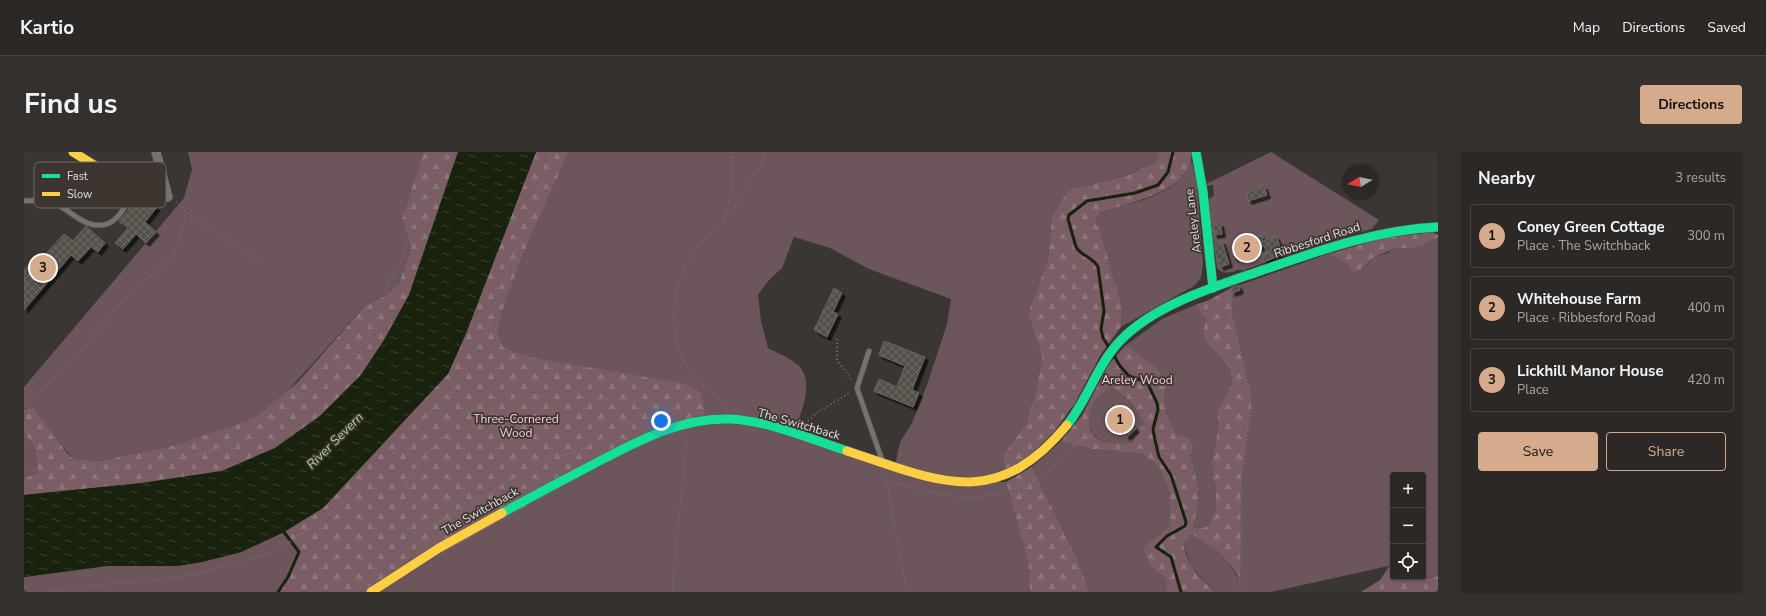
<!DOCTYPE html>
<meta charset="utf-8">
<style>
body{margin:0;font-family:"Nunito Sans",sans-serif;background:#34302e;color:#f1f3f6}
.controls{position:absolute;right:12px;bottom:12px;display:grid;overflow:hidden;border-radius:4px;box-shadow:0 1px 3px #0004}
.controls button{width:36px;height:36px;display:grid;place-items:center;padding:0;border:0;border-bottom:1px solid #484443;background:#2c2826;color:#f1f3f6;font:20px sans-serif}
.compass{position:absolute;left:1318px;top:12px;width:36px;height:36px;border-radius:50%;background:#2c2826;box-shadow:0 1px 3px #0004;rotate:260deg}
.you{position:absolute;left:637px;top:269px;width:14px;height:14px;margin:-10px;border:3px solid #fff;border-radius:50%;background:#1a73e8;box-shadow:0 0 0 6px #1a73e833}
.badge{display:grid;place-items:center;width:26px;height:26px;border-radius:50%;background:#d6ab8b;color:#111;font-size:13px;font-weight:700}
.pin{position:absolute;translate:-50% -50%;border:2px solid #fff;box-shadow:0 1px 4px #0006}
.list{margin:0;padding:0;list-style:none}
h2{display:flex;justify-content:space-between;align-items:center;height:52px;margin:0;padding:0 16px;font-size:17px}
h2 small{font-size:13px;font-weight:400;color:#a6a6a7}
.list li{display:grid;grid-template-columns:26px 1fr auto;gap:12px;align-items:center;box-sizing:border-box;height:64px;margin:0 8px 8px;padding:0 8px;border:1px solid #484443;border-radius:4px}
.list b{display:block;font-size:15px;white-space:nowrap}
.list p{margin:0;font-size:13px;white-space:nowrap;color:#a6a6a7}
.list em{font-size:13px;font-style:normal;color:#a6a6a7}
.actions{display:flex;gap:8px;padding:12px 16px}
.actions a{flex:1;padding:9px 0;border:1px solid #d6ab8b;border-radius:4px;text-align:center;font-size:14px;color:#d6ab8b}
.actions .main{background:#d6ab8b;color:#111}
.icon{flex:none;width:22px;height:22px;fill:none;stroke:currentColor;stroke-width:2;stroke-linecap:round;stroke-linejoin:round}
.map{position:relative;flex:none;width:1414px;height:440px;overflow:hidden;border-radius:4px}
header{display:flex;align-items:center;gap:24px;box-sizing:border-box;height:56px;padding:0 20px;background:#2c2826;border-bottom:1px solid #484443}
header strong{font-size:19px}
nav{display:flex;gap:22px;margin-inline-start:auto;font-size:14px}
.intro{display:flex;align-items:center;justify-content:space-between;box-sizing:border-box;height:96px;padding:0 24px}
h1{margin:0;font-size:28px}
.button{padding:10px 18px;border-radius:4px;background:#d6ab8b;color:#111;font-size:14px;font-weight:700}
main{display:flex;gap:24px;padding:0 24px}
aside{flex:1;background:#2c2826;border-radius:4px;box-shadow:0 1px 3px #0004}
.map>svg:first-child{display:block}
.green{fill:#6c555b;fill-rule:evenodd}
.forest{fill:url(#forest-firs);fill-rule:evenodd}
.water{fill:url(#water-ripples)}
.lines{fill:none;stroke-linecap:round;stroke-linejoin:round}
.stream{stroke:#18220c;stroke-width:3}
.building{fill:url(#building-cross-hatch);stroke:#676562;filter:url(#shadow)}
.lane-casing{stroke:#575452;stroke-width:6}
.street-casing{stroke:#575452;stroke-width:10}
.fast-casing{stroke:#575452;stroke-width:10}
.slow-casing{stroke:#575452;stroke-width:10}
.path{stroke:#76726f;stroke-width:2;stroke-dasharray:1 3;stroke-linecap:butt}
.lane{stroke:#76726f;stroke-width:4.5}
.street{stroke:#76726f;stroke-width:9}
.fast{stroke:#16e098;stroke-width:9}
.slow{stroke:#ffcf43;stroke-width:9}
.labels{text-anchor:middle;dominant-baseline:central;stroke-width:3.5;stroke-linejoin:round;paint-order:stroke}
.street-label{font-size:12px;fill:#e2deda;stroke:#3d3630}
.park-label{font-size:12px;fill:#f7d0db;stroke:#3d3630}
.water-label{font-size:13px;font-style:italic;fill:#b6d09d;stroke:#3d3630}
.key{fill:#3d3630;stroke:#6f6863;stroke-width:1}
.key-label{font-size:11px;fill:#e2deda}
</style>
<header>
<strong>Kartio</strong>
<nav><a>Map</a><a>Directions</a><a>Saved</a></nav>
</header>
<div class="intro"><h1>Find us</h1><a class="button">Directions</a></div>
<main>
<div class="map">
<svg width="1414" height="440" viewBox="0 0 1414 440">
<defs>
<pattern id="forest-firs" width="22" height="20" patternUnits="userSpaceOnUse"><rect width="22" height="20" fill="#7b5e65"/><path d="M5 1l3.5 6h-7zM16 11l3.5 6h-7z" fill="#8d757a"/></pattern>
<pattern id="water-ripples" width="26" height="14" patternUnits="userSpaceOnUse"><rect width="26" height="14" fill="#18220c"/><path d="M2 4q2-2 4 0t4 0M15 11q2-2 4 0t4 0" fill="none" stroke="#39422f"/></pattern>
<pattern id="building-cross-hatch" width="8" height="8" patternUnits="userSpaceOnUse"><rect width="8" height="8" fill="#54514a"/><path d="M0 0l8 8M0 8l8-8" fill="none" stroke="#6c6a64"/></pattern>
<filter id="shadow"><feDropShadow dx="3.5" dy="3.5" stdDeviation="0" flood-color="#0009"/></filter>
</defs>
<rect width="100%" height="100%" fill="#3a3633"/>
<g class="green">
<path d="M 164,0 L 399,0 L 378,67 L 387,97 L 375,131 L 359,145 L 341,154 L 260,243 L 234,263 L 222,269 L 147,294 L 76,309 L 50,307 L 2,256 L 0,257 L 0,235 L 160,46 L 168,17 Z"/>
<path d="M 545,0 L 1135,0 L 1132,9 L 1103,23 L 1044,38 L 1028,64 L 1024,106 L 1004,162 L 1018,205 L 1011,242 L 1002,272 L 979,303 L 981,320 L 960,330 L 982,330 L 1004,411 L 1006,440 L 347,440 L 511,206 L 479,195 L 474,181 L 478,160 L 501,98 ZM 770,85 L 806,96 L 845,117 L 927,147 L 923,172 L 904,230 L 888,271 L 876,290 L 871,314 L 770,281 C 776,262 792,230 774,213 C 766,206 753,201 744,196 L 737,169 L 734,143 L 744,129 L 758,116 Z"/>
<path d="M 1247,0 L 1355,68 L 1348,77 L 1292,92 L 1218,119 L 1217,117 C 1208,120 1200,124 1193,116 L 1184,48 L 1190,43 L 1189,33 L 1183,34 L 1182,32 ZM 1237,83 L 1239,89 L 1259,102 L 1240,109 L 1238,103 L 1243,101 L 1240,94 L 1210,105 L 1207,98 L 1226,90 L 1225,88 Z"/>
<path d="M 1168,9 L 1173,32 L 1179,112 L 1177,126 L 1170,134 L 1097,175 L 1098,154 L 1076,78 L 1071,71 L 1075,61 C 1103,52 1141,46 1161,22 C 1164,19 1166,13 1168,9 Z"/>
<path d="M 1414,85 L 1414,424 L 1403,427 L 1399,423 L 1399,323 L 1369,323 L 1369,413 L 1247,440 L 1191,440 L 1167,415 L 1159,391 L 1168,381 L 1195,400 L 1215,426 L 1217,329 L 1227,259 L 1227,244 L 1208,162 L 1209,147 L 1207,136 L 1304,102 L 1338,117 L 1352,104 L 1364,101 L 1372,94 L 1403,91 Z"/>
<path d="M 1171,153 L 1181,167 L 1179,180 L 1180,188 L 1206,216 L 1208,231 L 1194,258 L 1193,284 L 1188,308 L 1189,326 L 1192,336 L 1192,355 L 1184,375 L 1169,376 L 1173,359 L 1175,337 L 1167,305 L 1170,292 L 1165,286 L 1153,282 L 1143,264 L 1140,247 L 1143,229 L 1102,193 L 1138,167 Z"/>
<path d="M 1088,235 L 1106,249 L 1120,270 L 1108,291 C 1098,291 1083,293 1075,287 C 1061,278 1064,261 1071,249 C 1075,243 1083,239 1088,235 Z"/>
<path d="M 0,280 L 11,295 L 14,321 L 0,326 Z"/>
<path d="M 1036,290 L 1067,297 L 1118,302 L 1135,315 L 1146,342 L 1146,374 L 1127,415 L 1143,428 L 1143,440 L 1065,440 L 1054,408 L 1008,315 Z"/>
<path d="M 260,380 L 275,400 L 264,425 L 254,440 L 0,440 L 0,425 L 83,414 L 153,414 L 178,410 L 217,400 Z"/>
</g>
<g class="forest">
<path d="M 399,0 L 434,0 L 385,143 L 360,188 L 337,223 L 296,264 L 251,296 L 198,319 L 118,331 L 0,343 L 0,326 L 14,321 L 11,296 L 0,280 L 0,257 L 9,256 L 43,301 L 50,307 L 76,309 L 147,294 L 222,269 L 234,263 L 273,231 L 341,154 L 359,145 L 375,131 L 387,97 L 378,67 Z"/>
<path d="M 512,0 L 545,0 L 501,98 L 478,160 L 474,181 L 479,195 L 511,206 L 663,232 L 677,241 L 682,267 L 641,278 L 347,440 L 254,440 L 264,425 L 275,400 L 260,380 L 299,356 L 367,283 L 441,184 Z"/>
<path d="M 1135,0 L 1167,0 C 1173,38 1102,52 1075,61 L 1071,71 L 1076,78 L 1098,154 L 1097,175 L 1077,202 L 1051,251 L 1030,280 L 1004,305 L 981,320 L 979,303 L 1002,272 L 1011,242 L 1018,205 L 1004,162 L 1024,106 L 1028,64 L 1044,38 L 1104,23 L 1132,9 Z"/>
<path d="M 1409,80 L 1414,83 L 1414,85 C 1400,93 1387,99 1372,95 C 1363,102 1358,100 1351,105 C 1342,111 1341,117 1330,120 L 1323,111 L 1304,102 L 1360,86 Z"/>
<path d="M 1207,136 L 1209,147 L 1208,162 L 1227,244 L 1227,258 L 1217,329 L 1216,426 L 1195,400 L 1168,382 L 1159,391 C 1165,418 1173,422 1191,440 L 1143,440 L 1143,428 L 1127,415 L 1119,396 L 1146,374 L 1146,342 L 1135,315 L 1118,302 L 1067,297 L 1036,290 L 1057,265 L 1085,212 L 1102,193 L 1129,213 L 1143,229 L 1140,247 L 1143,264 L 1153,282 L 1165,286 L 1170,292 L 1167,305 L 1175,337 L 1173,359 L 1169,376 L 1184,375 L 1192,355 L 1192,336 L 1189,326 L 1188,308 L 1193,284 L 1194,258 L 1208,231 L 1206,216 L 1180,188 L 1179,180 L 1181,167 L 1171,153 L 1185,148 ZM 1088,235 L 1106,249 L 1120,270 L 1108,291 C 1098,291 1083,293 1074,287 C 1061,278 1064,261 1071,249 C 1075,243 1083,239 1088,235 Z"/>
<path d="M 1008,315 L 1054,408 L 1065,440 L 1006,440 L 1004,411 L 982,330 Z"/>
<path d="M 1366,413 L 1369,413 L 1369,425 L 1399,425 L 1399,423 L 1403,427 L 1414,424 L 1414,440 L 1337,440 L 1356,428 Z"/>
</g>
<path class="water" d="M 434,0 L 512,0 L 441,184 L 424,222 L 299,356 L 260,380 L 217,400 L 178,410 L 153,414 L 83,414 L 0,425 L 0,343 L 118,331 L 198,319 L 251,296 L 296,264 L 337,223 L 360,188 L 385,143 Z"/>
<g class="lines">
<g class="stream">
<path d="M 1086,197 L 1079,186 L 1077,177 L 1080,159 L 1074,115 C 1069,105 1057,104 1052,95 L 1044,67 L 1045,63 L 1063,49 L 1111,41 L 1134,33 L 1144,20 L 1149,0"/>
<path d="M 1089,202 L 1096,214 L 1105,224 L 1123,230 L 1133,251 L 1134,258 L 1129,277 L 1131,288 L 1135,305 L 1147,323 L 1162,370 L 1161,374 L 1143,384 L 1132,395 L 1147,405 L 1157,440"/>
<path d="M 254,440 L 264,425 L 275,400 L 260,380"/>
</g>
</g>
<g class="building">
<path d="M 1240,34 L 1243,43 L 1224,49 L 1223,40 Z"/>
<path d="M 118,42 L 133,55 L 121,70 L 132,80 L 122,91 L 112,82 L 99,97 L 91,91 L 104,76 L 95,69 Z"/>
<path d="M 1196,71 L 1198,82 L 1190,83 L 1189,72 Z"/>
<path d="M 62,74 L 81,91 L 74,100 L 67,95 L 54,109 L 47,103 L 0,158 L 0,118 L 7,110 L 11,114 L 40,82 L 49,89 Z"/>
<path d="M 1237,83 L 1239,89 L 1252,84 L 1259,102 L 1240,110 L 1238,103 L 1243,101 L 1240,94 L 1210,106 L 1207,98 L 1226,90 L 1225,88 Z"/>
<path d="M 1198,89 L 1205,112 L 1196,115 L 1189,92 Z"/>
<path d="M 1214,133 L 1216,138 L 1208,141 L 1207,136 Z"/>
<path d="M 810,136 L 818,141 L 809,160 L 814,162 L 803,185 L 790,178 Z"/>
<path d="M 860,189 L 901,205 L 888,238 L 895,241 L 889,255 L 850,239 L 855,227 L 873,235 L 881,214 L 855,203 Z"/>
<path d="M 1089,251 L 1112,277 L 1103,285 L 1081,259 Z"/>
</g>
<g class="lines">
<defs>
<g id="lane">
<path d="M 0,49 C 12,48 25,48 36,54 C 50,62 64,78 83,72 C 108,63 104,17 142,43"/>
<path d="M 845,199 L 833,236 L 858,308"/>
</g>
<path id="street" d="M 132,0 L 144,45"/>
<g id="fast">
<path d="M 1172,0 L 1179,40 L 1189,136"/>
<path d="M 1043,273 C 1064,247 1073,213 1096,189 C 1130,153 1190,135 1236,119 C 1294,99 1351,78 1414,75"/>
<path d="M 478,361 C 507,345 537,329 566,314 C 610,291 655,265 706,267 C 746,269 786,287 823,299"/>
</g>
<g id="slow">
<path d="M 49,0 L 112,39"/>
<path d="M 823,299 C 914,329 971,360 1043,273"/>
<path d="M 347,440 L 415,396 L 478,361"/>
</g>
</defs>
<use href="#lane" class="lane-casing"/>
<use href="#street" class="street-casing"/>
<use href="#fast" class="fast-casing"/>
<use href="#slow" class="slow-casing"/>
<g class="path">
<path d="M 161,58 L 178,72 L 243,113"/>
<path d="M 700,68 L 707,42 L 708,0"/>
<path d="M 1203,142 L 1227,244 L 1227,258 L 1217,329 L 1216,440"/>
<path d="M 813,187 L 813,208 L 828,229"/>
<path d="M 0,250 C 9,244 19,238 27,230 C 58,201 82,166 112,135 C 122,124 139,119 147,106 C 155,94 163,72 160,57 L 152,50"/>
<path d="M 702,257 C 690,240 671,229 661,211 C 644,180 647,131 668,103 C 682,85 699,72 713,53 C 724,37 733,17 743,0"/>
<path d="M 778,274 L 794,260 L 827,240"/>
<path d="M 378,293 L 390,306 L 396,309 L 440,263 L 461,248 L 482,243 L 575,246 L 630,251 L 648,256 L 657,261"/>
<path d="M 396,309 C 382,330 359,368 392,382 L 461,345 L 502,317 L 565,294 L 617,263 L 629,252"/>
<path d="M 0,316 C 5,317 33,322 36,321 C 40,319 43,313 48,311 C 60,312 68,316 79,319 L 177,302 L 223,286 L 297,232 L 332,199 L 344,185 L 362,136 L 377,110 L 389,74 L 409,40 L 424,0"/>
<path d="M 861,323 L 883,440"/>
<path d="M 861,328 C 924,346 971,359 1027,316 C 1036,309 1043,300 1052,293 C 1062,285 1073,279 1083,273"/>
<path d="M 25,440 L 50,435 L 141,427 L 173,422 L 252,399 L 295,371 L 342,330 L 437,229 L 458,188 L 529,0"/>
<path d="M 648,440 L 663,283"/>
</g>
<use href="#lane" class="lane"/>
<use href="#street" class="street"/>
<use href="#fast" class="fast"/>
<use href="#slow" class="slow"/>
</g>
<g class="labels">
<g class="street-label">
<text transform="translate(1169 69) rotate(-97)">Areley Lane</text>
<text transform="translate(1293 88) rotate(-18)">Ribbesford Road</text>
<text transform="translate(775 272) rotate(16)">The Switchback</text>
<text transform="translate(456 359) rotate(-29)">The Switchback</text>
</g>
<g class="park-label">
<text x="1113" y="228">Areley Wood</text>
<text x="492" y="267">Three-Cornered<tspan x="492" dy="14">Wood</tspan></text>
</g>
<g class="water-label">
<text transform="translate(311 289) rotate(-45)">River Severn</text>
</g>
</g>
<rect x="10" y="10" width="132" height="46" rx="6" class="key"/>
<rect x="18" y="22" width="18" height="4" fill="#16e098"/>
<rect x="18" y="40" width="18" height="4" fill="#ffcf43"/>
<g class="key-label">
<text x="43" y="28">Fast</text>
<text x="43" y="46">Slow</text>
</g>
</svg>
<div class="controls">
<button>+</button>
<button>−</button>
<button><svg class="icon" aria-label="locate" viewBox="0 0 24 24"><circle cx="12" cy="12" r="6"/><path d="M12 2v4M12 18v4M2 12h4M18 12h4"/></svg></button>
</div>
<svg class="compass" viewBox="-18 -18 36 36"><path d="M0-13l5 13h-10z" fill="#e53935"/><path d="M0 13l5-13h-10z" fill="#a6a6a7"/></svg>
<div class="you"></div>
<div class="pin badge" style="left:1096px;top:268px">1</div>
<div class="pin badge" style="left:1223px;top:96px">2</div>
<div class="pin badge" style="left:19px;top:116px">3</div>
</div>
<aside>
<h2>Nearby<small>3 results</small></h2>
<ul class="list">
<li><span class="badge">1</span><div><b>Coney Green Cottage</b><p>Place · The Switchback</p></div><em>300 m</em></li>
<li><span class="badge">2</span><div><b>Whitehouse Farm</b><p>Place · Ribbesford Road</p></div><em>400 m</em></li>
<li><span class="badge">3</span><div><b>Lickhill Manor House</b><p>Place</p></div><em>420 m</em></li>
</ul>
<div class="actions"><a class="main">Save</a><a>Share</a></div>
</aside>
</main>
